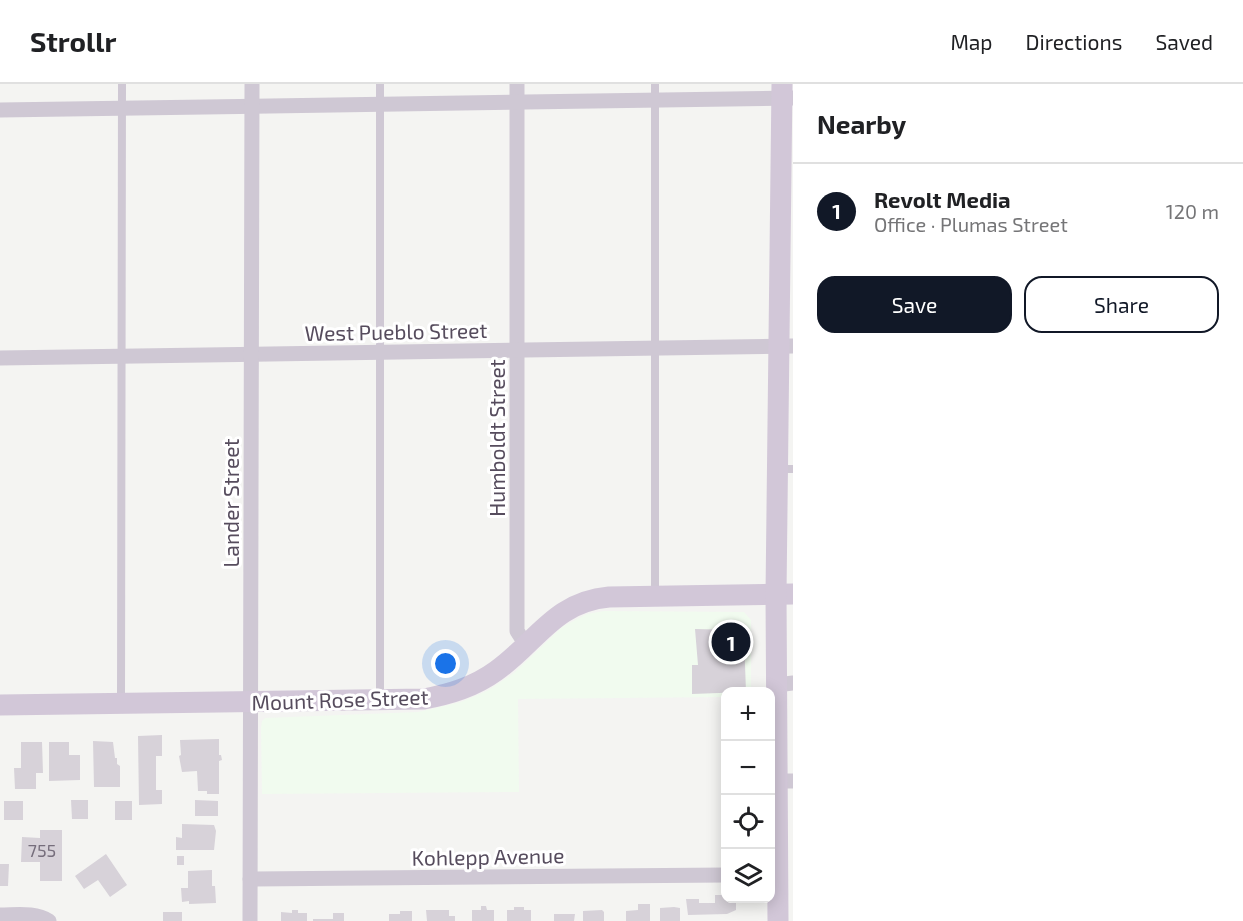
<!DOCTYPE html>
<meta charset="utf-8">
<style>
body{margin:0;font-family:"Exo 2",sans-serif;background:#f6f6f6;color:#202124}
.controls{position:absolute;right:18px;bottom:18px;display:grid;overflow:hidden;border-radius:12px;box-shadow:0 3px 15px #0003}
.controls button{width:54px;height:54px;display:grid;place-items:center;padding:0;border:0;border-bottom:2px solid #e0e0e0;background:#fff;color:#202124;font:30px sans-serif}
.you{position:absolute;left:446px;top:580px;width:21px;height:21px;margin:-15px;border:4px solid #fff;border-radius:50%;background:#1a73e8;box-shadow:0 0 0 9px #1a73e833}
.badge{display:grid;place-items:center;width:39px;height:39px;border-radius:50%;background:#111827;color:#fff;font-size:20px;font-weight:700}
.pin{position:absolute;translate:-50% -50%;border:3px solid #fff;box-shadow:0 2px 6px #0006}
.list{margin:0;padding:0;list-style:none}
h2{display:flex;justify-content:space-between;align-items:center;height:78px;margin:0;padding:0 24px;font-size:26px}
h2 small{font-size:20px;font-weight:400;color:#757577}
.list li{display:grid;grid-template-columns:39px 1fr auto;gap:18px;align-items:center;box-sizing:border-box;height:96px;padding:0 24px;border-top:2px solid #e0e0e0}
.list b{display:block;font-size:22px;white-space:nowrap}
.list p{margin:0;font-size:20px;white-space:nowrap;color:#757577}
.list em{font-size:20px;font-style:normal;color:#757577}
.actions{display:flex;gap:12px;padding:18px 24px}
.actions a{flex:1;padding:14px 0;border:2px solid #111827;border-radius:18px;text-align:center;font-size:21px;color:#111827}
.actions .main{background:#111827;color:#fff}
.icon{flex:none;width:33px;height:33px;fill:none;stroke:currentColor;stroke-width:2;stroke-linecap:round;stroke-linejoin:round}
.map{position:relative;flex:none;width:793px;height:837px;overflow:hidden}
header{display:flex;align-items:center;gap:36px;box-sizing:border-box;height:84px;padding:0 30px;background:#fff;border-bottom:2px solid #e0e0e0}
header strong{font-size:28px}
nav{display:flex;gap:33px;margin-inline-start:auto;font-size:21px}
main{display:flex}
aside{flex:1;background:#fff}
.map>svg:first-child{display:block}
.commercial{fill:#f1fbef}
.building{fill:#d7d2d9}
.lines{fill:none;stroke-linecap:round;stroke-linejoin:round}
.lane{stroke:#cfc8d4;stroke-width:8}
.street{stroke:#cfc8d4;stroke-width:15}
.secondary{stroke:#d2c7d8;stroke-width:21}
.labels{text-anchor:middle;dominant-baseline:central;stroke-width:6;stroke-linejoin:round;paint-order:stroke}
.number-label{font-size:18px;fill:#766e7c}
.street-label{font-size:21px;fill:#564c5d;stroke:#fff}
</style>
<header>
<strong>Strollr</strong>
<nav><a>Map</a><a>Directions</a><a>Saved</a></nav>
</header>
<main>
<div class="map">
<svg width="793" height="837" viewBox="0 0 793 837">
<rect width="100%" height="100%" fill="#f4f4f2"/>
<path class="commercial" d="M 604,527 L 744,528 L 751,536 L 751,602 L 755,607 L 726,608 L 725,613 L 518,615 L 519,708 L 262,710 L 261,644 L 262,637 L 265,634 L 418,628 L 461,618 L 487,607 L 514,589 L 562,543 L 587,530 Z"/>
<g class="building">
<path d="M 695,545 L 737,546 L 737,551 L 744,553 L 746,608 L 692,610 L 692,581 L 698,581 Z"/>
<path d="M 162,651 L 162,672 L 156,672 L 156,706 L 162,706 L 162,720 L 139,721 L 138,652 Z"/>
<path d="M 219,655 L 219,671 L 221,671 L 222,676 L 219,677 L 219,710 L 207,710 L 207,707 L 198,707 L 197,687 L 182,688 L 179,672 L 181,671 L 180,656 Z"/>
<path d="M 93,657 L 113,658 L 115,674 L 117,674 L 117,680 L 120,682 L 120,703 L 94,703 Z"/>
<path d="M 21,658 L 42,658 L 43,689 L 36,689 L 36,705 L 15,705 L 14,684 L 21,684 Z"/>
<path d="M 49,658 L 69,658 L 69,671 L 80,671 L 80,696 L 49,697 Z"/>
<path d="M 71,716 L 88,716 L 88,735 L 72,735 Z"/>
<path d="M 195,716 L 218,717 L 218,732 L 195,732 Z"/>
<rect x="4" y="717" width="19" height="19"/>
<rect x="115" y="717" width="17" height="19"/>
<path d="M 182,740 L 214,741 L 216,747 L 214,766 L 176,766 L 176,753 L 182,754 Z"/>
<path d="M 40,746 L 62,746 L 62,797 L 40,797 L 40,778 L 21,778 L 22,753 L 40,754 Z"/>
<path d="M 106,770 L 127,801 L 110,813 L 98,796 L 84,805 L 75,792 Z"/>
<rect x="177" y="772" width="7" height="9"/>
<path d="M 0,780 L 9,780 L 8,802 L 0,802 Z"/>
<path d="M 212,786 L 212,802 L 215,802 L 216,819 L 189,820 L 189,817 L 182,818 L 181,804 L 188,804 L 188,787 Z"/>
<path d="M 715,811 L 726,811 L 726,814 L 732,814 L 732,818 L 736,818 L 736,826 L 727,830 L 688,831 L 686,815 L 699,815 L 699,819 L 715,819 Z"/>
<path d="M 638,820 L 650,820 L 650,837 L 626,837 L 626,827 L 638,826 Z"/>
<path d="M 481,822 L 486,822 L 487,826 L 494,826 L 494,837 L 472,837 L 472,826 L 481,826 Z"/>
<path d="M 514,823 L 524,823 L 524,826 L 531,826 L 531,837 L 507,837 L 507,826 L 514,826 Z"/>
<path d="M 674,823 L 680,824 L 680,837 L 660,837 L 660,824 Z"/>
<path d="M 292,826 L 298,826 L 298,829 L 307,829 L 307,837 L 281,837 L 281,828 L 292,829 Z"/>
<path d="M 426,826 L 449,826 L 449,832 L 455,832 L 455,837 L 427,837 Z"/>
<path d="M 602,826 L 604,828 L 604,837 L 583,837 L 583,827 Z"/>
<path d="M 400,827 L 412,827 L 412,837 L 389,837 L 389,830 L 400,830 Z"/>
<rect x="163" y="828" width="19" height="9"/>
<path d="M 333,829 L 344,829 L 344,837 L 313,837 L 313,835 L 333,835 Z"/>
<path d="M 554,830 L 575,830 L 574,837 L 554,837 Z"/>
</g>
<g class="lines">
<g class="lane">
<path d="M 655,0 L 655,511"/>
<path d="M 779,385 L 793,385"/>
<path d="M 380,613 L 380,0"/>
<path d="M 121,616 L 122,0"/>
</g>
<g class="street">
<path d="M 517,0 L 517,547 L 526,561"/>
<path d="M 0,26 L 793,14"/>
<path d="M 0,274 L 793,262"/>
<path d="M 777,601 L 793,599"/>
<path d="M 778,697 L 793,697"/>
<path d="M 250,795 L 726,791"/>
<path d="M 0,831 C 17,831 35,828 49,837"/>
<path d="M 250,837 L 252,0"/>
</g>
<g class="secondary">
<path d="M 0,621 L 424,615 C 450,610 474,603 496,587 C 537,558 554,518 609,513 L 793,510"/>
<path d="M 778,837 L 776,510 L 782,0"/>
</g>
</g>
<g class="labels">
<g class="number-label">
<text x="42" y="766">755</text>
</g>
<g class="street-label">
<text transform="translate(396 247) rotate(-1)">West Pueblo Street</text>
<text transform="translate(496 354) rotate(-90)">Humboldt Street</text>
<text transform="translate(230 419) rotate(-90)">Lander Street</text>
<text transform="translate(340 615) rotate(-2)">Mount Rose Street</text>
<text transform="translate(488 772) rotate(-1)">Kohlepp Avenue</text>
</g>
</g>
</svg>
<div class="controls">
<button>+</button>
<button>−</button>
<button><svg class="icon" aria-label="locate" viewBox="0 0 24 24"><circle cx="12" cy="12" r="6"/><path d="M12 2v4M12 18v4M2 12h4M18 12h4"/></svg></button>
<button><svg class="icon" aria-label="layers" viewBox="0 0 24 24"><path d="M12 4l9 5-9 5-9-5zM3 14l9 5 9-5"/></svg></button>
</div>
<div class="you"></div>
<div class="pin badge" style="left:731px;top:558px">1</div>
</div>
<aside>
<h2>Nearby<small></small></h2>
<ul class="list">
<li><span class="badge">1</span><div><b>Revolt Media</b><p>Office · Plumas Street</p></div><em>120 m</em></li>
</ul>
<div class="actions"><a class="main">Save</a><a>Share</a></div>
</aside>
</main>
